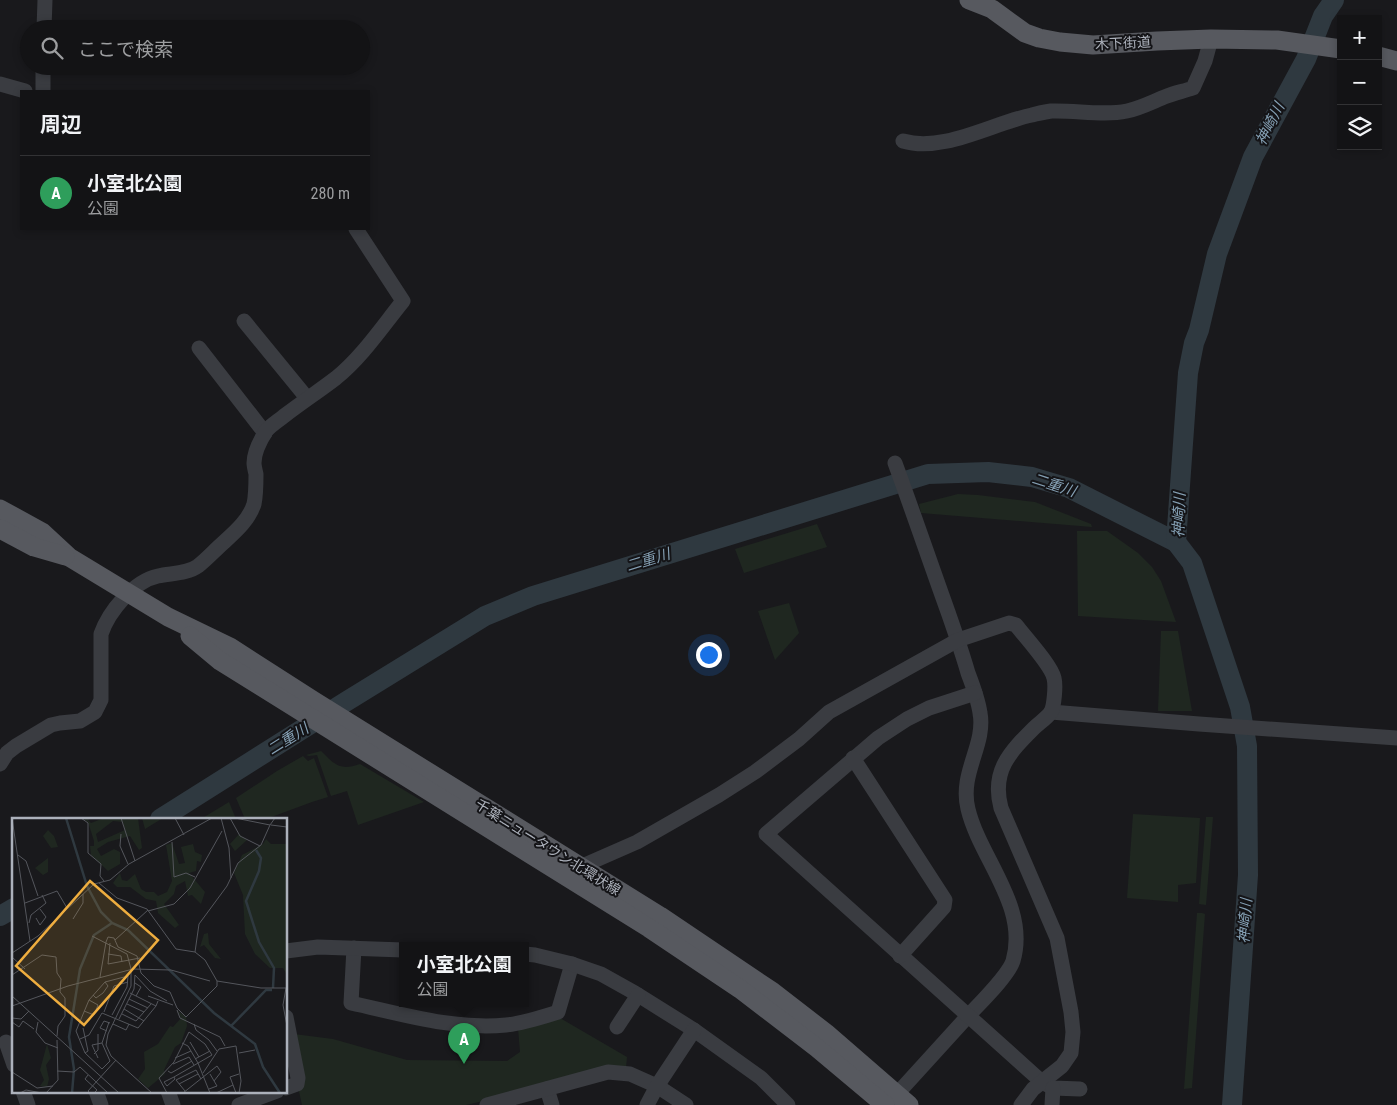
<!DOCTYPE html>
<html lang="ja">
<meta charset="utf-8">
<style>
body{margin:0;font-family:"Roboto Condensed","Noto Sans JP",sans-serif;background:#202022;color:#f1f3f6}
.controls{position:absolute;right:15px;top:15px;display:grid;overflow:hidden;border-radius:0px;box-shadow:0 2px 8px #0003}
.controls button{width:45px;height:45px;display:grid;place-items:center;padding:0;border:0;border-bottom:1px solid #323234;background:#131315;color:#f1f3f6;font:25px sans-serif}
.you{position:absolute;left:708px;top:654px;width:18px;height:18px;margin:-12px;border:4px solid #fff;border-radius:50%;background:#1a73e8;box-shadow:0 0 0 8px #1a73e833}
.badge{display:grid;place-items:center;width:32px;height:32px;border-radius:50%;background:#7c3aed;color:#fff;font-size:16px;font-weight:700}
.pin{position:absolute;translate:-50% -41px;filter:drop-shadow(0 1px 2px #0008)}
.pin::after{content:'';position:absolute;top:26px;width:18px;height:15px;background:inherit;clip-path:polygon(0 0,100% 0,50% 100%)}
.popup{position:absolute;left:399px;top:942px;width:130px;height:65px;box-sizing:border-box;display:grid;place-content:center;border-radius:0px;background:#131315;filter:drop-shadow(0 1px 4px #0005);font-size:16px;white-space:nowrap;color:#9d9ea0}
.popup b{font-size:19px;color:#f1f3f6}
.popup::after{content:'';position:absolute;left:50%;top:100%;margin-left:-10px;border:10px solid transparent;border-top-color:#131315}
.list{margin:0;padding:0;list-style:none}
h2{display:flex;justify-content:space-between;align-items:center;height:65px;margin:0;padding:0 20px;font-size:21px}
h2 small{font-size:16px;font-weight:400;color:#9d9ea0}
.list li{display:grid;grid-template-columns:32px 1fr auto;gap:15px;align-items:center;box-sizing:border-box;height:75px;padding:0 20px;border-top:1px solid #323234}
.list b{display:block;font-size:19px;white-space:nowrap}
.list p{margin:0;font-size:16px;white-space:nowrap;color:#9d9ea0}
.list em{font-size:16px;font-style:normal;color:#9d9ea0}
.icon{flex:none;width:28px;height:28px;fill:none;stroke:currentColor;stroke-width:2;stroke-linecap:round;stroke-linejoin:round}
.map{position:relative;flex:none;width:1397px;height:1105px;overflow:hidden}
.search{position:absolute;background:#131315;box-shadow:0 2px 8px #0003;left:20px;top:20px;width:350px;height:55px;display:flex;align-items:center;gap:12px;box-sizing:border-box;padding:0 18px;border-radius:28px;color:#9d9ea0;font-size:19px}
.panel{position:absolute;background:#131315;box-shadow:0 2px 8px #0003;left:20px;top:90px;width:350px;height:140px;border-radius:0px}
.map>svg:first-child{display:block}
.green{fill:#1f2720}
.lines{fill:none;stroke-linecap:round;stroke-linejoin:round}
.river{stroke:#2f3940;stroke-width:20}
.minor{stroke:#3a3c41;stroke-width:15}
.major{stroke:#57595f;stroke-width:19}
.labels{text-anchor:middle;dominant-baseline:central;stroke-width:4;stroke-linejoin:round;paint-order:stroke}
.street-label{font-size:14px;fill:#acb1bb;stroke:#141417}
.water-label{font-size:15px;font-style:italic;fill:#85a0b4;stroke:#141417}
.inset-river{fill:none;stroke:#2f3940;stroke-width:2.5}
.inset-road{fill:none;stroke:#54565c;stroke-width:1}
.view{fill:#eead3f;fill-opacity:0.15;stroke:#eead3f;stroke-width:2.5}
.inset-edge{fill:none;stroke:#acb1bb;stroke-width:2.5}
</style>
<div class="map">
<svg width="1397" height="1105" viewBox="0 0 1397 1105">
<rect width="100%" height="100%" fill="#19191c"/>
<g class="green">
<path d="M 958,494 L 978,495 L 1035,502 L 1091,524 L 1092,527 L 921,513 L 919,504 Z"/>
<path d="M 817,524 L 827,547 L 744,573 L 735,549 Z"/>
<path d="M 1077,531 L 1107,531 L 1138,553 L 1152,567 L 1161,581 L 1176,622 L 1078,616 Z"/>
<path d="M 789,603 L 799,633 L 775,660 L 758,611 Z"/>
<path d="M 1161,631 L 1178,631 L 1192,711 L 1158,711 Z"/>
<path d="M 321,751 C 335,765 340,771 360,764 L 424,802 L 358,825 L 347,791 L 331,796 L 317,755 L 309,756 L 306,755 Z"/>
<path d="M 303,756 L 308,761 L 314,758 L 328,797 L 312,802 L 266,819 L 245,819 L 236,798 L 277,771 Z"/>
<path d="M 229,802 L 236,819 L 201,819 Z"/>
<path d="M 1133,814 L 1200,818 L 1196,883 L 1178,885 L 1178,902 L 1127,898 Z"/>
<path d="M 1206,817 L 1213,817 L 1206,905 L 1199,904 Z"/>
<path d="M 1197,913 L 1202,913 L 1205,914 L 1192,1088 L 1184,1089 Z"/>
<path d="M 560,1018 L 627,1057 L 626,1068 L 466,1105 L 302,1105 L 298,1087 L 294,1034 L 333,1039 L 407,1060 L 507,1061 L 520,1052 L 518,1028 Z"/>
</g>
<g class="lines">
<g class="river">
<path d="M 160,819 L 347,701 L 485,616 L 533,596 L 928,474 L 988,472 L 1032,477 L 1069,488 L 1176,542"/>
<path d="M 0,916 L 14,908"/>
<path d="M 1232,1105 L 1248,875 L 1247,746 L 1240,707 L 1192,563 L 1176,542 L 1188,373 L 1194,343 L 1199,330 L 1217,254 L 1253,157 L 1306,59 L 1323,16 L 1334,0"/>
</g>
<g class="minor">
<path d="M 44,29 L 45,0"/>
<path d="M 0,84 L 25,91"/>
<path d="M 43,91 L 43,66"/>
<path d="M 903,141 C 943,153 993,123 1032,115 C 1039,113 1045,112 1051,111 C 1076,110 1103,116 1127,111 C 1141,108 1154,101 1167,96 C 1175,93 1184,91 1193,88 L 1205,61 L 1211,39"/>
<path d="M 244,321 L 307,398"/>
<path d="M 199,348 L 265,433"/>
<path d="M 895,463 C 913,512 930,562 948,612 C 955,632 962,652 968,673 C 973,686 978,699 980,713 C 986,745 959,773 968,809 C 980,859 1029,906 1013,961 C 1008,976 980,1003 968,1016 C 944,1042 921,1068 897,1094"/>
<path d="M 975,693 L 929,708 L 907,719 L 878,738 L 766,834 L 1042,1082 L 1053,1088 L 1080,1089"/>
<path d="M 1051,712 L 1199,724 L 1397,738"/>
<path d="M 853,758 L 945,900 L 944,907 L 900,956"/>
<path d="M 0,764 L 7,753 L 16,746 L 51,725 L 60,723 L 80,721 L 95,712 L 101,700 L 101,634 C 109,611 134,581 158,576 C 171,573 187,574 198,566 C 207,559 215,550 223,543 C 235,532 249,520 254,504 C 256,495 256,483 256,474 C 255,470 254,466 254,463 C 254,453 261,439 266,431 C 271,425 278,421 284,416 C 301,403 319,391 336,378 C 362,357 382,327 403,301 L 356,229"/>
<path d="M 580,867 L 637,842 L 719,795 L 755,772 L 799,739 L 829,712 L 958,640 L 1009,623 L 1016,625 C 1025,637 1051,665 1054,678 C 1056,686 1054,706 1051,712 C 1047,718 1039,723 1034,728 C 1010,752 991,771 1001,808 L 1057,938 L 1071,1012 L 1073,1032 L 1071,1053 L 1062,1066 L 1033,1089 L 1021,1105"/>
<path d="M 354,948 L 351,1003 C 402,1014 454,1030 506,1025 C 524,1023 542,1017 558,1012 L 572,964"/>
<path d="M 286,951 L 318,947 L 403,950"/>
<path d="M 525,954 L 535,955 L 572,964 L 601,974 L 635,993 L 694,1030 L 761,1078 L 788,1105"/>
<path d="M 286,1017 L 298,1078 L 297,1084 L 286,1088"/>
<path d="M 617,1027 L 638,995"/>
<path d="M 6,1042 L 14,1065"/>
<path d="M 547,1089 L 552,1105"/>
<path d="M 23,1091 L 28,1105"/>
<path d="M 96,1091 L 101,1105"/>
<path d="M 168,1091 L 173,1105"/>
<path d="M 239,1105 L 277,1091"/>
<path d="M 487,1105 L 608,1072 L 630,1074 L 657,1086 L 686,1105"/>
<path d="M 647,1105 L 657,1086 L 694,1030"/>
<path d="M 1052,1105 L 1053,1088"/>
</g>
<g class="major">
<path d="M 969,0 L 992,9 L 1025,33 L 1039,38 L 1060,42 L 1093,45 L 1157,41 L 1211,39 L 1277,40 L 1341,49"/>
<path d="M 1378,56 L 1397,61"/>
<path d="M 0,509 L 42,532 L 69,557 L 168,617 L 230,647 L 314,701 L 660,916 L 773,992 L 826,1033 L 909,1105"/>
<path d="M 0,529 L 34,547 L 65,556"/>
<path d="M 190,636 L 220,661 L 649,928 L 740,989 L 817,1048 L 885,1105"/>
</g>
</g>
<g class="labels">
<g class="street-label">
<text transform="translate(1123 43) rotate(-3)">木下街道</text>
<text transform="translate(548 847) rotate(32)">千葉ニュータウン北環状線</text>
</g>
<g class="water-label">
<text transform="translate(1270 124) rotate(-63)">神崎川</text>
<text transform="translate(1054 485) rotate(18)">二重川</text>
<text transform="translate(1179 515) rotate(-88)">神崎川</text>
<text transform="translate(648 560) rotate(-17)">二重川</text>
<text transform="translate(288 739) rotate(-32)">二重川</text>
<text transform="translate(1245 921) rotate(-86)">神崎川</text>
</g>
</g>
<g transform="translate(12 818)">
<rect width="275" height="275" fill="#19191c"/>
<path d="M 70,0 L 80,0 L 76,2 L 79,5 L 92,0 L 126,0 L 130,30 L 127,32 L 118,18 L 96,24 L 85,31 L 89,38 L 102,31 L 108,34 L 108,46 L 96,53 L 79,37 L 78,28 L 82,28 L 82,23 L 76,4 ZM 101,3 L 111,4 L 113,12 L 86,24 L 84,16 ZM 130,0 L 151,0 L 133,11 ZM 36,12 L 42,18 L 46,29 L 39,30 L 31,18 ZM 227,16 L 235,22 L 223,33 L 218,26 ZM 254,21 L 259,26 L 275,26 L 275,157 L 271,150 L 258,150 L 243,136 L 233,116 L 231,77 L 222,55 L 230,37 L 251,26 ZM 160,25 L 167,46 L 173,45 L 169,29 L 181,26 L 183,34 L 190,37 L 189,44 L 185,43 L 184,53 L 177,55 L 193,74 L 189,86 L 180,77 L 176,78 L 173,63 L 164,68 L 162,76 L 152,86 L 167,107 L 163,110 L 146,95 L 144,83 L 134,81 L 118,69 L 105,69 L 101,65 L 108,55 L 110,62 L 115,63 L 123,56 L 129,71 L 134,74 L 142,74 L 146,78 L 155,74 L 160,63 L 154,27 ZM 36,40 L 36,54 L 31,57 L 23,50 ZM 196,115 L 197,126 L 209,141 L 203,140 L 192,127 L 188,129 L 192,116 ZM 166,193 L 174,199 L 175,208 L 169,225 L 163,229 L 152,252 L 153,256 L 136,270 L 126,261 L 133,251 L 132,234 L 146,226 L 158,208 L 161,209 L 169,200 ZM 35,226 L 39,240 L 34,247 L 37,261 L 35,269 L 28,268 L 32,262 L 28,252 Z" fill="#1f2720" fill-rule="evenodd"/>
<path class="inset-river" d="M 54,0 L 75,68 L 89,94 L 100,105 L 116,112 L 202,195 L 243,226 L 251,249 L 268,275M 244,32 L 249,40 L 247,53 L 234,83 L 247,124 L 262,150 L 261,170M 219,208 L 254,172 L 260,172M 60,275 L 62,251 L 57,219 L 68,151 L 82,117 L 100,105"/>
<path class="inset-road" d="M 0,0 L 18,123M 69,0 L 76,5 L 76,35 L 89,46 L 88,58 L 92,63M 109,0 L 123,43M 163,0 L 172,17M 209,0 L 217,30 L 219,60M 218,0 L 228,18 L 248,28M 223,0 L 258,7 L 263,0M 259,7 L 275,9M 109,16 L 108,28 L 116,46M 160,24 L 162,59 L 174,55 L 183,59M 6,37 L 14,43 L 26,78M 87,65 L 105,80 L 135,91 L 164,131 L 183,134 L 193,142 L 205,163M 13,85 L 45,73 L 55,90M 136,93 L 162,86 L 178,70 L 210,13M 24,100 L 28,107 L 34,99 L 28,91M 61,101 L 71,85 L 71,76M 17,105 L 19,97 L 34,85 L 30,77M 80,118 L 115,136 L 119,151M 103,122 L 136,92M 98,125 L 96,146 L 128,140M 183,134 L 187,106 L 215,68 L 226,45 L 249,27 L 258,7M 0,135 L 26,118 L 82,66 L 98,62 L 117,46 L 200,0M 96,136 L 109,138 L 110,144M 0,139 L 13,151M 119,151 L 119,168 L 96,216 L 94,227 L 99,238 L 140,275M 0,157 L 30,137 L 44,139 L 45,155 L 49,161 L 48,174 L 53,180 L 53,198 L 46,208 L 45,218M 88,159 L 94,124 L 96,119 L 102,120 L 106,129 L 125,138 L 129,155 L 142,168 L 158,174 L 165,190 L 174,199M 205,163 L 249,170 L 275,170M 123,165 L 129,169 L 124,178M 274,170 L 271,187 L 275,208M 118,175 L 144,188 L 146,183M 81,177 L 84,180 L 91,175 L 96,168 L 93,164M 0,178 L 107,275M 136,178 L 161,187M 117,181 L 136,190M 115,186 L 132,194M 0,188 L 56,168 L 121,151 L 159,152 L 198,163M 112,191 L 132,203M 165,192 L 168,200 L 208,219 L 213,228M 72,193 L 82,197 L 86,187 L 77,182M 92,194 L 102,168 L 116,164M 110,196 L 124,203 L 139,186M 174,199 L 205,168 L 205,163M 0,200 L 9,201 L 17,193M 107,201 L 122,171 L 123,157 L 138,173 L 155,183M 0,204 L 7,209 L 11,203 L 22,211M 26,204 L 24,214 L 33,225 L 46,230M 101,206 L 114,212 L 117,206M 182,206 L 184,212 L 197,222 L 205,233M 71,210 L 76,233 L 73,235 L 64,213 L 77,182 L 93,164 L 116,158 L 115,169 L 100,197M 95,213 L 88,210 L 92,203 L 98,205M 68,221 L 77,217 L 90,195 L 126,210 L 144,188M 178,224 L 187,239M 170,225 L 176,228 L 186,245 L 198,275M 73,235 L 90,251 L 98,243 L 90,225 L 97,204M 227,235 L 243,232M 82,236 L 86,232 L 86,216M 86,240 L 80,227 L 90,225M 163,240 L 179,233M 183,241 L 198,233M 161,246 L 177,239 L 182,247M 45,253 L 62,254 L 68,249 L 96,275M 156,253 L 159,255 L 180,243M 0,254 L 25,270 L 41,268M 191,255 L 207,231 L 224,228 L 229,263 L 227,275M 76,257 L 73,261 L 85,272 L 82,275M 167,266 L 186,256M 197,271 L 205,268 L 198,256M 173,273 L 164,262 L 184,252 L 189,261M 8,275 L 14,272 L 30,275M 34,275 L 46,262 L 45,222M 78,275 L 76,273 L 104,242M 155,275 L 147,260 L 162,244 L 177,214 L 193,226 L 200,237 L 162,259 L 163,261 L 155,268 L 152,264 L 162,259M 171,275 L 205,248 L 209,254 L 202,263M 204,275 L 221,267M 224,275 L 218,259 L 227,256"/>
<path class="view" d="M 78,63 L 146,122 L 72,207 L 4,148 Z"/>
<rect width="275" height="275" class="inset-edge"/>
</g>
</svg>
<div class="controls">
<button>+</button>
<button>−</button>
<button><svg class="icon" aria-label="layers" viewBox="0 0 24 24"><path d="M12 4l9 5-9 5-9-5zM3 14l9 5 9-5"/></svg></button>
</div>
<div class="you"></div>
<div class="pin badge" style="left:464px;top:1064px;background:#2e9e5b">A</div>
<div class="popup"><b>小室北公園</b>公園</div>
<div class="search"><svg class="icon" aria-label="search" viewBox="0 0 24 24"><circle cx="10" cy="10" r="6"/><path d="M15 15l6 6"/></svg>ここで検索</div>
<section class="panel">
<h2>周辺<small></small></h2>
<ul class="list">
<li><span class="badge" style="background:#2e9e5b">A</span><div><b>小室北公園</b><p>公園</p></div><em>280 m</em></li>
</ul>
</section>
</div>
